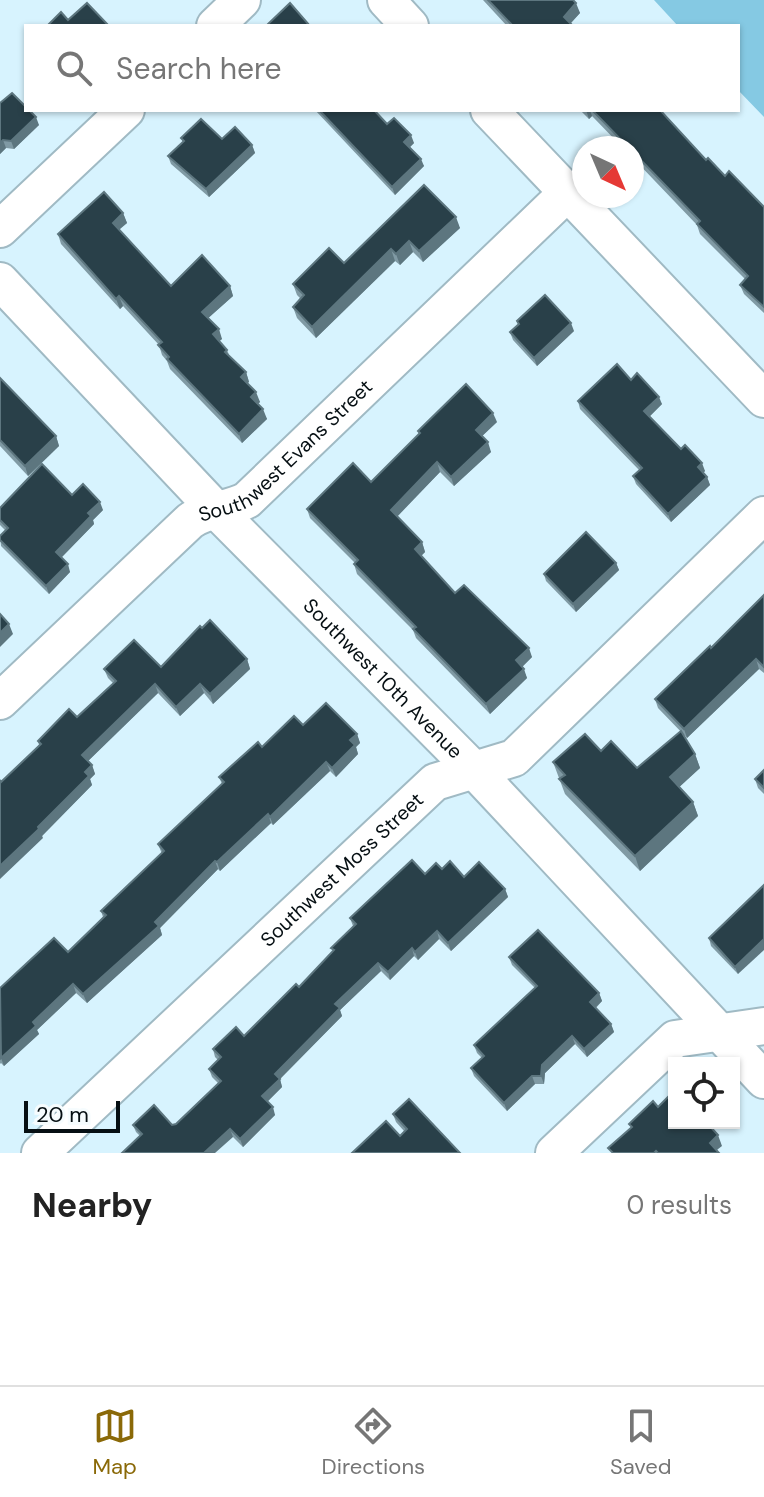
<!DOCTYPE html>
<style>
body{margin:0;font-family:"DM Sans",sans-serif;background:#f6f6f6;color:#222}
.controls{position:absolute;right:24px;bottom:24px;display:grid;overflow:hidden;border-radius:0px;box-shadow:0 2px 6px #0004}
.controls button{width:72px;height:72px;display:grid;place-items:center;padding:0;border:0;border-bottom:2px solid #e0e0e0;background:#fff;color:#222;font:40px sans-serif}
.compass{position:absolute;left:572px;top:136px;width:72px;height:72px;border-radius:50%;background:#fff;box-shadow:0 2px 6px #0004;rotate:136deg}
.scale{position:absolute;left:24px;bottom:20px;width:96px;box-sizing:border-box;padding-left:8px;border:4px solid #060f13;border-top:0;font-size:22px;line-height:28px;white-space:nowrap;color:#060f13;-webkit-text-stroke:6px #f6fcfe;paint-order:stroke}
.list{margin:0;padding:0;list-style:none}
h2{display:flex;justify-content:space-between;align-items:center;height:104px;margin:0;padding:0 32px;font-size:34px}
h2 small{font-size:26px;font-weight:400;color:#767676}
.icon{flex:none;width:44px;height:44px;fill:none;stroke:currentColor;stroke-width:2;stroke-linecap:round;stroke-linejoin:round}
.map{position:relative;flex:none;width:764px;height:1153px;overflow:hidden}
.search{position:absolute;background:#fff;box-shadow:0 2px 6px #0004;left:24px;right:24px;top:24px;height:88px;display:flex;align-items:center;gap:20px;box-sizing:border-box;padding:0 28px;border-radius:0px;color:#767676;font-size:30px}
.sheet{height:232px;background:#fff}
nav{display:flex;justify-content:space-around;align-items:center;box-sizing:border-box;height:112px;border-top:2px solid #e0e0e0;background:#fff;font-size:22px;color:#767676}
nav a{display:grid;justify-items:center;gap:4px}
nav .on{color:#8a6908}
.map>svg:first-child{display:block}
.green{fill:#85c9e3}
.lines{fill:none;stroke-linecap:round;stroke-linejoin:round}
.minor-casing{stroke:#a0bac4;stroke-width:40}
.minor{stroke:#fff;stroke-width:36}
.wall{fill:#809aa4}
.shaded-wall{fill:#5d767f}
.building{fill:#294049;stroke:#5d767f;stroke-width:2}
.labels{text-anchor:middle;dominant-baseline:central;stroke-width:8;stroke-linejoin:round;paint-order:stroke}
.street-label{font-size:20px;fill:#060f13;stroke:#f6fcfe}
</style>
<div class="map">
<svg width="764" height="1153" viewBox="0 0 764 1153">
<rect width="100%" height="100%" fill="#d7f3fe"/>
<path class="green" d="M 654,0 L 764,0 L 764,117 L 738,90 L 738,26 L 678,26 Z"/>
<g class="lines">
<defs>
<g id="minor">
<path d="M 386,0 L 410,26"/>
<path d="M 215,26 L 242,0"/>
<path d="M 489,110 L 764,399"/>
<path d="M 0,229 L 126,110"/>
<path id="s1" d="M 0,281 L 217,511 L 475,771 L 764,1080"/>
<path id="s2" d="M 0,701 L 190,521 C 206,509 229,510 247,500 L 567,193"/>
<path id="s3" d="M 40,1153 L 435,782 L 514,758 L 764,515"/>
<path d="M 554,1153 L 675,1039 L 764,1026"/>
</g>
</defs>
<use href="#minor" class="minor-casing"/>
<use href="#minor" class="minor"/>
</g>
<g class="wall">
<path d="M 483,0 L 573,0 L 580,13 L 571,23 L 573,26 L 507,26 Z"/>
<path d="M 0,103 L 39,125 L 14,149 L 6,148 L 0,154 Z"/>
<path d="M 315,110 L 374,110 L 387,124 L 414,143 L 410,147 L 424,166 L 395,195 Z"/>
<path d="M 580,110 L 660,110 L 706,160 L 764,207 L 764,313 L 744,294 L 740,285 L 745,279 L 700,234 L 697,225 L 632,157 L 632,148 L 623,148 L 592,116 L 589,119 Z"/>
<path d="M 181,138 L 222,139 L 252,145 L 255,153 L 209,197 L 171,164 L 168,156 L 183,142 Z"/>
<path d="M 424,185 L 460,228 L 423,262 L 413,252 L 400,265 L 395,261 L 316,338 L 297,318 L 293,307 L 300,298 L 297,295 L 293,284 L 344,263 Z"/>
<path d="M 123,213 L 127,223 L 119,230 L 171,286 L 230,286 L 233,296 L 208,318 L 222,339 L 219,341 L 227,350 L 230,357 L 246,372 L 249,382 L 247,383 L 260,402 L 258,404 L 267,419 L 242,443 L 170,369 L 167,361 L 162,355 L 159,345 L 123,306 L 120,309 L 61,244 L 58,234 Z"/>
<path d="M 517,321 L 574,331 L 537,366 L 513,340 L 510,332 L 518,325 Z"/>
<path d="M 0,378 L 56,436 L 59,446 L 28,476 L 0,446 Z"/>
<path d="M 631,380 L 662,404 L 649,417 L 681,449 L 705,471 L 703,473 L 707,477 L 710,485 L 671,522 L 636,484 L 633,476 L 639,470 L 580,409 L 578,401 Z"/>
<path d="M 497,422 L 482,436 L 491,452 L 454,486 L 440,472 L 397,516 L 422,542 L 425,552 L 421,556 L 455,593 L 532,657 L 522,667 L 527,678 L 490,714 L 416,638 L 413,630 L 357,574 L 354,564 L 355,563 L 310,518 L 307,509 L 371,482 L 419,435 L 418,431 Z"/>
<path d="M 72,495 L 103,510 L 93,520 L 94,524 L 61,558 L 70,572 L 49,594 L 1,546 L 0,536 L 6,531 L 0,525 L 0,508 Z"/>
<path d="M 616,563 L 619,570 L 576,612 L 546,581 L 544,574 Z"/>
<path d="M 764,595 L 764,673 L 759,669 L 687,738 L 658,708 L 655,699 L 711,648 Z"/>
<path d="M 247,659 L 250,669 L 213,704 L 204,693 L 180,716 L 158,693 L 88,761 L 92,765 L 95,774 L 90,779 L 92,785 L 42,836 L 43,838 L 1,782 L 39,745 L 38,741 L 77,717 L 113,683 L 108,678 L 104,669 L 161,667 Z"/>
<path d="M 303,725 L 357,734 L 360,743 L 356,747 L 358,754 L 336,777 L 330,771 L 273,825 L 271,823 L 220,871 L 218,869 L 160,928 L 162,935 L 87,1003 L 76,993 L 37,1030 L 39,1034 L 4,1066 L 1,1063 L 0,1064 L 0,988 L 68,952 L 103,917 L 101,911 L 162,854 L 158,844 L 222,784 L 219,777 L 262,747 Z"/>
<path d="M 601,751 L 637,768 L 695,754 L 700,768 L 679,787 L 693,802 L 698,816 L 640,871 L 565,794 L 553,762 Z"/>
<path d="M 764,770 L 764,794 L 758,788 L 755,779 Z"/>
<path d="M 442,869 L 505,889 L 508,897 L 451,951 L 439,939 L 418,960 L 414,956 L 390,980 L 381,971 L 340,1010 L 342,1016 L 280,1079 L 282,1087 L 267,1102 L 275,1115 L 243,1147 L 233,1137 L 140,1136 L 136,1132 L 133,1125 L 172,1125 L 176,1124 L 218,1083 L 212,1077 L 209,1069 L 218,1060 L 215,1057 L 213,1049 L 244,1036 L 299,987 L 333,951 L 331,948 L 353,926 L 350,918 L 425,874 Z"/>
<path d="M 764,885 L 738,974 L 711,946 L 709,938 Z"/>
<path d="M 509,957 L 599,993 L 602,1001 L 596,1008 L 611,1024 L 614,1032 L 587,1057 L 575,1044 L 545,1073 L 544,1084 L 535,1084 L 507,1111 L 474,1076 L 471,1068 L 482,1058 L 477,1053 L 474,1045 L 535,988 L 512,965 Z"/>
<path d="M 393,1114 L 460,1153 L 400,1136 L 404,1131 L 396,1122 Z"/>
</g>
<g class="shaded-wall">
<path d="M 576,3 L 580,13 L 568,26 L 564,17 Z"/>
<path d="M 586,110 L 590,110 L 592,116 L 589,119 Z"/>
<path d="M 36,117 L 39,125 L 14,149 L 11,141 Z"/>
<path d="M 411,135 L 414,143 L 407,150 L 404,142 Z"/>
<path d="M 3,140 L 6,148 L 0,154 L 0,143 Z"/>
<path d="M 252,145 L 255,153 L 209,197 L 206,189 Z"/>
<path d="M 421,159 L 424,166 L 395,195 L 392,187 Z"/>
<path d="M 123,213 L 127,223 L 116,232 L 113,223 Z"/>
<path d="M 456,217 L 460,228 L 423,262 L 419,251 Z"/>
<path d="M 409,241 L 413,252 L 400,265 L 396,254 Z"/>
<path d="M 391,249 L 395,261 L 316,338 L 312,327 Z"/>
<path d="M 230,286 L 233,296 L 205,321 L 202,312 Z"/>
<path d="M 119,296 L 123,306 L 120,309 L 116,299 Z"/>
<path d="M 571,323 L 574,331 L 537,366 L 534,358 Z"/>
<path d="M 219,329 L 222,339 L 216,344 L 213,334 Z"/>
<path d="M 246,372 L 249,382 L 244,386 L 241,377 Z"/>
<path d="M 256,392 L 260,402 L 254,407 L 251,397 Z"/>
<path d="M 659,397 L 662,404 L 647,419 L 644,411 Z"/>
<path d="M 263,409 L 267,419 L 242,443 L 239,434 Z"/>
<path d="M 493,413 L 497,422 L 479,439 L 476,430 Z"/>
<path d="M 56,436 L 59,446 L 28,476 L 25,466 Z"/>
<path d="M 488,442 L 491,452 L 454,486 L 451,477 Z"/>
<path d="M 437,462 L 440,472 L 395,519 L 391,510 Z"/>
<path d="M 702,463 L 705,471 L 701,475 L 698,467 Z"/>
<path d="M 707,477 L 710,485 L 671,522 L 668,514 Z"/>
<path d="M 100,502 L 103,510 L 93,520 L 94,524 L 59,560 L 56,552 L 88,513 Z"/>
<path d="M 422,542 L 425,552 L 418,559 L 415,549 Z"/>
<path d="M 616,563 L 619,570 L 576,612 L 573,604 Z"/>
<path d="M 68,564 L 70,572 L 49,594 L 46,586 Z"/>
<path d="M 9,624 L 13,634 L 0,647 L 0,633 Z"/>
<path d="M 529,648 L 532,657 L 519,670 L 516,660 Z"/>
<path d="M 247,659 L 250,669 L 213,704 L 210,694 Z"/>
<path d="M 756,659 L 759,669 L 687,738 L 684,729 Z"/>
<path d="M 524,669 L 527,678 L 490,714 L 486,704 Z"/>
<path d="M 155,684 L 158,693 L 85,764 L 82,755 Z"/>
<path d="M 200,684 L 204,693 L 180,716 L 176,707 Z"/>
<path d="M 357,734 L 360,743 L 356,747 L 358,754 L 336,777 L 332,768 L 350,740 Z"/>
<path d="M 695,754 L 700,768 L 675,791 L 670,777 Z"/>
<path d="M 326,762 L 330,771 L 273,825 L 270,817 Z"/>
<path d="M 92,765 L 95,774 L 90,779 L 92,785 L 42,836 L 43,838 L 0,879 L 0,866 L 38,827 Z"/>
<path d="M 693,802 L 698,816 L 640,871 L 635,856 Z"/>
<path d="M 268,814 L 271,823 L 220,871 L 217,862 Z"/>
<path d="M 215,861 L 218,869 L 160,928 L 162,935 L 87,1003 L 83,994 Z"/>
<path d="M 505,889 L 508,897 L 451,951 L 448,943 Z"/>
<path d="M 437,931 L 439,939 L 418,960 L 415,952 Z"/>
<path d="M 764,939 L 764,950 L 738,974 L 735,967 Z"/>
<path d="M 412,948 L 414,956 L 390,980 L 388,972 Z"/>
<path d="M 378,963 L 381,971 L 340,1010 L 342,1016 L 280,1079 L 282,1087 L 265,1104 L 262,1096 L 275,1074 L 335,1004 Z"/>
<path d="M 73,984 L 76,993 L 37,1030 L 39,1034 L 4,1066 L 1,1058 L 33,1022 Z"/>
<path d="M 599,993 L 602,1001 L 593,1010 L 590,1002 Z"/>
<path d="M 611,1024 L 614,1032 L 587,1057 L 584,1049 Z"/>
<path d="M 572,1036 L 575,1044 L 545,1073 L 544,1084 L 541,1076 L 542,1065 Z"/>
<path d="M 532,1076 L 535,1084 L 507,1111 L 504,1103 Z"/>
<path d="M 273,1107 L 275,1115 L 243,1147 L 240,1139 Z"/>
<path d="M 230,1129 L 233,1137 L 215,1153 L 204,1153 Z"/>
<path d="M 718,1135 L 722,1146 L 713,1153 L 710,1143 Z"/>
</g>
<g class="building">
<path d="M 488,0 L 573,0 L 576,3 L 564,17 L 573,26 L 513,26 Z"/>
<path d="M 87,3 L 109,26 L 47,26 L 61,12 L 68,20 Z"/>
<path d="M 290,3 L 310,26 L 266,26 Z"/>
<path d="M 12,93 L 26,107 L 26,110 L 29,110 L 36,117 L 11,141 L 3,140 L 0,143 L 0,103 Z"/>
<path d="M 319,110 L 374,110 L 387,124 L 394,118 L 411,135 L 404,142 L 421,159 L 392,187 Z"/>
<path d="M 592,110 L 660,110 L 706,160 L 708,158 L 725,176 L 729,171 L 764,207 L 764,307 L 740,285 L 748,276 L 697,224 L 700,221 L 632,151 L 632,148 L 629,148 Z"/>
<path d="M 201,119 L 222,139 L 235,127 L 252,145 L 206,189 L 168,156 L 184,141 L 181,138 Z"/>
<path d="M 424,185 L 456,217 L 419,251 L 409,241 L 396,254 L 391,249 L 312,327 L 293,307 L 304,295 L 293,284 L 329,248 L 344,263 Z"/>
<path d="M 104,192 L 123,213 L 113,223 L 171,286 L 202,255 L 230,286 L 202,312 L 219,329 L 213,334 L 227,350 L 225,352 L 246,372 L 241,377 L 256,392 L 251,397 L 263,409 L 239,434 L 167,359 L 169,357 L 158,345 L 162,342 L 119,296 L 116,299 L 58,234 Z"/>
<path d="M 545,295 L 571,323 L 534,358 L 510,332 L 519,324 L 517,321 Z"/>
<path d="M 617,364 L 631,380 L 637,373 L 659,397 L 644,411 L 681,449 L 685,445 L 702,463 L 698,467 L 707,477 L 668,514 L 633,476 L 642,468 L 578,401 Z"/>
<path d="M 0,378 L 56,436 L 25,466 L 0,440 Z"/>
<path d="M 466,384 L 493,413 L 476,430 L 488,442 L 451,477 L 437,462 L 391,510 L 422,542 L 415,549 L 455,593 L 464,585 L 529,648 L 516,660 L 524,669 L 486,704 L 413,629 L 416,627 L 354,564 L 358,560 L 307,509 L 353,463 L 371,482 L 420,433 L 418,431 Z"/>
<path d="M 42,464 L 72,495 L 83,484 L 100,502 L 88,513 L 91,516 L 56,552 L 68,564 L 46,586 L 0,540 L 0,536 L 8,528 L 0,520 L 0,508 Z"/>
<path d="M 586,532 L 616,563 L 573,604 L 544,574 Z"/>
<path d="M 764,595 L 764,667 L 756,659 L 684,729 L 655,699 L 710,646 L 711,648 Z"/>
<path d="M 0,614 L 9,624 L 0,633 Z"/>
<path d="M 210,620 L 247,659 L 210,694 L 200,684 L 176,707 L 155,684 L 82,755 L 92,765 L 85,772 L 89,776 L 38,827 L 39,829 L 0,866 L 0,780 L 1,782 L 41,744 L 38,741 L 69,709 L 77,717 L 116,681 L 104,669 L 134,640 L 161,667 L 200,626 L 202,628 Z"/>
<path d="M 326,703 L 357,734 L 350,740 L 355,745 L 332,768 L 326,762 L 270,817 L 268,814 L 217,862 L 215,861 L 155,922 L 159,926 L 83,994 L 73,984 L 33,1022 L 36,1026 L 1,1058 L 0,988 L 54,938 L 68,952 L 106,915 L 101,911 L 164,851 L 158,844 L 224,782 L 219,777 L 258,742 L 262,747 L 294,716 L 303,725 Z"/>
<path d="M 681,731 L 695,754 L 670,777 L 693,802 L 635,856 L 559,779 L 565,775 L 553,762 L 585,734 L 601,751 L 611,741 L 637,768 Z"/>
<path d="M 764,770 L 764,788 L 755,779 Z"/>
<path d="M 412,860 L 425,874 L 436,863 L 442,869 L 450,861 L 464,877 L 479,862 L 505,889 L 448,943 L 437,931 L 415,952 L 412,948 L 388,972 L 378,963 L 335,1004 L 340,1008 L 275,1074 L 280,1079 L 262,1096 L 273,1107 L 240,1139 L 230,1129 L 204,1153 L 122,1153 L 142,1134 L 133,1125 L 154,1105 L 172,1125 L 176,1124 L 221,1081 L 209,1069 L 221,1057 L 213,1049 L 236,1027 L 244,1036 L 296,984 L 299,987 L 334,950 L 331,948 L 356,924 L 350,918 Z"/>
<path d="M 764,885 L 764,939 L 735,967 L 709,938 Z"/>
<path d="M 538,930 L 599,993 L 590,1002 L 611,1024 L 584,1049 L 572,1036 L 542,1065 L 541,1076 L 532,1076 L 504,1103 L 471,1068 L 484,1056 L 474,1045 L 537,986 L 509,957 Z"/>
<path d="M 673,1092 L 674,1093 L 674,1123 L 707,1123 L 718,1135 L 710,1143 L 719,1153 L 658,1153 L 656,1151 L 654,1153 L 613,1153 L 608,1148 L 632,1127 L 629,1124 L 653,1101 L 658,1107 Z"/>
<path d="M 409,1099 L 460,1153 L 352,1153 L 386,1121 L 400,1136 L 407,1129 L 393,1114 Z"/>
</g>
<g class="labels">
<g class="street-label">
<text stroke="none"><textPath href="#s2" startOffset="382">Southwest Evans Street</textPath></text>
<text stroke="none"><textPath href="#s1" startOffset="552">Southwest 10th Avenue</textPath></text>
<text stroke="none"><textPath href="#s3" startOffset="414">Southwest Moss Street</textPath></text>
</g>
</g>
</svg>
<div class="controls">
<button><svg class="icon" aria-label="locate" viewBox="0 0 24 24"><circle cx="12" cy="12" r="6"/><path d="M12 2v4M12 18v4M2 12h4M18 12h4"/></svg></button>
</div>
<svg class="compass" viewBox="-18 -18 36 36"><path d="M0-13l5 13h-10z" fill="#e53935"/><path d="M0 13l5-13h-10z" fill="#767676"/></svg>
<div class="scale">20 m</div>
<div class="search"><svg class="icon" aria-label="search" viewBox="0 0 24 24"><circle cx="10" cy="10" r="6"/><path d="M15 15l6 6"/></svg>Search here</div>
</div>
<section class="sheet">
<h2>Nearby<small>0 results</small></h2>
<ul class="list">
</ul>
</section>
<nav>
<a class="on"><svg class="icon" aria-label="map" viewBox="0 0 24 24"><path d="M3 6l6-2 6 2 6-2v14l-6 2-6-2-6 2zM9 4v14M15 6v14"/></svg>Map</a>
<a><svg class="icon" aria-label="directions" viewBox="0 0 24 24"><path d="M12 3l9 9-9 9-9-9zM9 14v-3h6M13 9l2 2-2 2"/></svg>Directions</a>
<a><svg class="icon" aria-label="saved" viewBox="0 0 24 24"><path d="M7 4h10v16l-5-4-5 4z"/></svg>Saved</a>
</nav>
